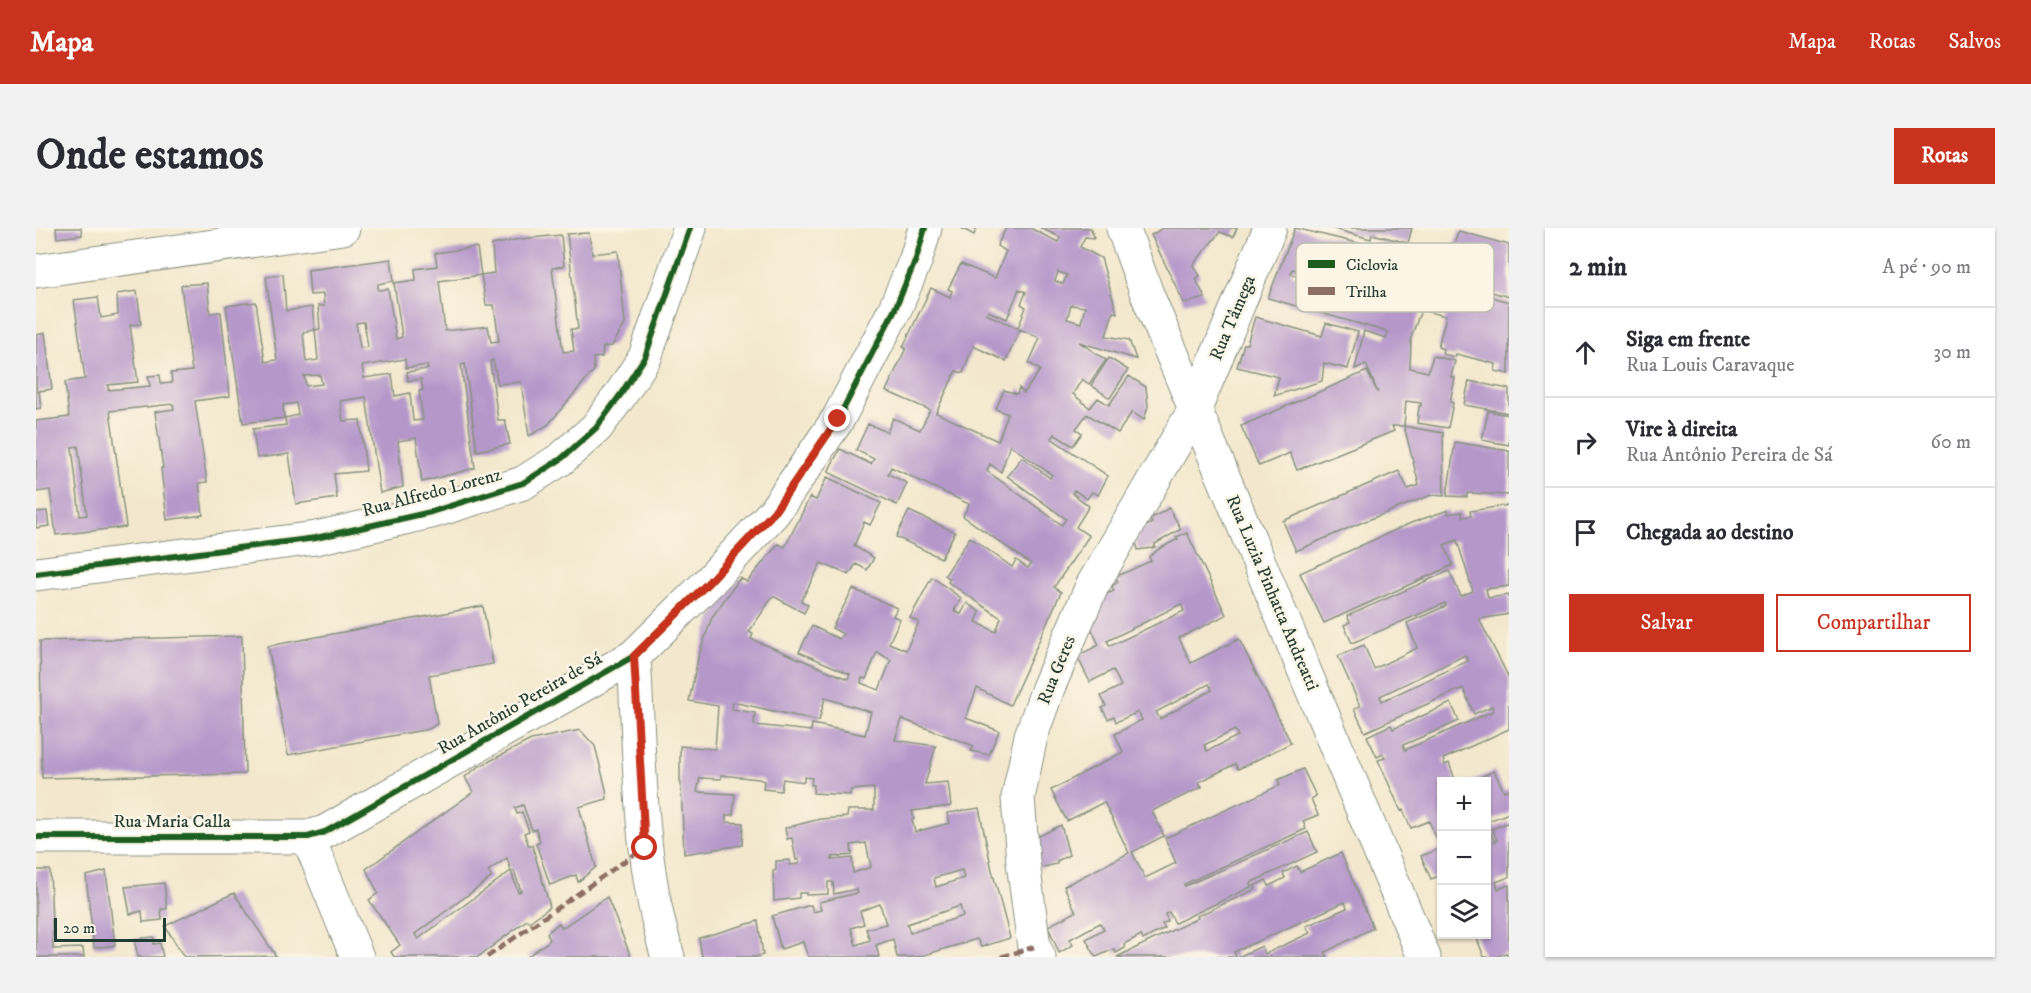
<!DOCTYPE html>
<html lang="pt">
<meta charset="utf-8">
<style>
body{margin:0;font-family:"IM FELL DW Pica",serif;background:#f2f2f3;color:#2b2b33}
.controls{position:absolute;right:18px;bottom:18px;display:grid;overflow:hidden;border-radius:0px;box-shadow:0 2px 4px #0004}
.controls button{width:54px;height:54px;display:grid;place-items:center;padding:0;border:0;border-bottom:2px solid #e1e1e2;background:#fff;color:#2b2b33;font:30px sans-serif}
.scale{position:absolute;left:18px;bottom:15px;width:112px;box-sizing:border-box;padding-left:6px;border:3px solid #1f3d34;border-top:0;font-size:16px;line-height:21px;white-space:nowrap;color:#1f3d34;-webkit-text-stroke:4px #fcf5e5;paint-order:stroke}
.stop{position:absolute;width:18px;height:18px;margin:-14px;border:4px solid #c8321e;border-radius:50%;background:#fff}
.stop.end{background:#c8321e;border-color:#fff;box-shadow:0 2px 6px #0008}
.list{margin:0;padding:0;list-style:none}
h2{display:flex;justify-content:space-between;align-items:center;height:78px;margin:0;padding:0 24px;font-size:26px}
h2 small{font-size:20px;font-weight:400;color:#7c7c81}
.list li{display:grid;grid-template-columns:39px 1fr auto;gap:18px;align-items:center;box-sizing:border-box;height:90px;padding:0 24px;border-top:2px solid #e1e1e2}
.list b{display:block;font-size:22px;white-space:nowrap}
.list p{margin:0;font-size:20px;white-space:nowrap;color:#7c7c81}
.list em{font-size:20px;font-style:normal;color:#7c7c81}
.actions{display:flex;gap:12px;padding:18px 24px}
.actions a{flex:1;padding:14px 0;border:2px solid #c8321e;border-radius:0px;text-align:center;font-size:21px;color:#c8321e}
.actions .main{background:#c8321e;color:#fff}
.icon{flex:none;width:33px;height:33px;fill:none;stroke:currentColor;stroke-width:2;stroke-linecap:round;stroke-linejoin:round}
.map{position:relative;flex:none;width:1473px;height:729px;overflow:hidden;border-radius:0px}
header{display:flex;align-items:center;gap:36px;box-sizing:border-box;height:84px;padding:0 30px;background:#c8321e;color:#fff}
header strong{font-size:28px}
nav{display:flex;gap:33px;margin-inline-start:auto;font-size:21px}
.intro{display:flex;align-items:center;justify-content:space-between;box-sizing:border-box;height:144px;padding:0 36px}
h1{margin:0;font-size:42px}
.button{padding:15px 27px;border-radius:0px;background:#c8321e;color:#fff;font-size:21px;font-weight:700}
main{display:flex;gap:36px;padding:0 36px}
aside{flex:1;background:#fff;border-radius:0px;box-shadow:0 2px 4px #0004}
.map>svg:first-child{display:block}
.building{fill:#b597ca;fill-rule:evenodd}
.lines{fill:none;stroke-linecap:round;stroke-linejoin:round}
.minor-casing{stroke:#899280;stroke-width:35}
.tertiary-casing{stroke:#899280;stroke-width:35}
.minor{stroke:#fff;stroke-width:33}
.tertiary{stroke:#fff;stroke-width:33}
.quiet{stroke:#8d6e63;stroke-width:4.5;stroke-dasharray:9 4.5;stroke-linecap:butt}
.cycleway-casing{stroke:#fcf5e5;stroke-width:10}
.cycleway{stroke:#1b5e20;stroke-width:6}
.route{stroke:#c8321e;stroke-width:8}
.labels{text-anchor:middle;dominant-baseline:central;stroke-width:5;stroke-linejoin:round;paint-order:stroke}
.street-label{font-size:18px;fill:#1f3d34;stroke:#fcf5e5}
.key{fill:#fcf5e5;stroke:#babeb0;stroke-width:1.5}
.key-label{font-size:16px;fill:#1f3d34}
</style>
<header>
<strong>Mapa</strong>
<nav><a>Mapa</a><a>Rotas</a><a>Salvos</a></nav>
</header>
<div class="intro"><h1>Onde estamos</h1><a class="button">Rotas</a></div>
<main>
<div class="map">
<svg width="1473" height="729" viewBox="0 0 1473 729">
<rect width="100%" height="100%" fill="#fcf5e5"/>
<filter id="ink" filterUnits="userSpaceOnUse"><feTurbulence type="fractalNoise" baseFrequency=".0167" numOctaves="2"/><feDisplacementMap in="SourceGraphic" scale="12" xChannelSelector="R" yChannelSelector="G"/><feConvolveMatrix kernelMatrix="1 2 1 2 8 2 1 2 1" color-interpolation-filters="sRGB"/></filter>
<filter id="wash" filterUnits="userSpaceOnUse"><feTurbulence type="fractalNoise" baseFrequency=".008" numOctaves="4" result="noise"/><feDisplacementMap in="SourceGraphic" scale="24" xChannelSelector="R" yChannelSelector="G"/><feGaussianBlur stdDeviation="1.35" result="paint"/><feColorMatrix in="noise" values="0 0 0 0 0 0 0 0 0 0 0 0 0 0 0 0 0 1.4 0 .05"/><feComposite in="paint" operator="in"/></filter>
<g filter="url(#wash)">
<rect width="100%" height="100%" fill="#f3e8cd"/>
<g id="blocks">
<g class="building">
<path d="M 20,0 L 45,0 L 46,7 L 21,10 Z"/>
<path d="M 925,0 L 941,0 L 938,7 Z"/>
<path d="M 970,0 L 994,0 L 1022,14 L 1024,9 L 1004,0 L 1055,0 L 1058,10 L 1049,9 L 1044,19 L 1065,30 L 1081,85 L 1077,84 L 1070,108 L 1093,112 L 1100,131 L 1043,114 L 1070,132 L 1053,156 L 1046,151 L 1037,166 L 1054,180 L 1062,170 L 1073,177 L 1093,148 L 1110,159 L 1112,178 L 1108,192 L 1096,184 L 1082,205 L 1051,186 L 1040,201 L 1046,205 L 1037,218 L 1018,206 L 1015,210 L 1072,248 L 1062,267 L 1056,264 L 1051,271 L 1038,262 L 1036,265 L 1053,278 L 1040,299 L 1053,308 L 1018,359 L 1025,364 L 974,477 L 941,460 L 930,490 L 963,503 L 953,527 L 935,523 L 938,518 L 866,491 L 859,512 L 900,518 L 889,556 L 912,554 L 915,578 L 876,583 L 878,591 L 876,592 L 879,604 L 914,595 L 911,585 L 943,580 L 956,642 L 974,710 L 945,719 L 941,711 L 882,729 L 861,729 L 857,711 L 840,717 L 843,729 L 772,729 L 767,714 L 745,721 L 736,688 L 775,677 L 777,684 L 785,682 L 783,674 L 822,665 L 820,661 L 798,666 L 797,654 L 792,654 L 792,666 L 770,667 L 770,665 L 763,665 L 763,670 L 738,673 L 737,643 L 740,642 L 740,633 L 754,632 L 754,637 L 763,636 L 763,631 L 760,632 L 756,610 L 751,611 L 749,600 L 784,591 L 811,589 L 812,582 L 838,582 L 838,560 L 815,562 L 814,567 L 777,565 L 778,557 L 775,557 L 776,550 L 768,549 L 768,554 L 747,551 L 745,563 L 727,561 L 728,553 L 723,551 L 685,547 L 685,551 L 664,550 L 661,564 L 699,566 L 697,587 L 690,587 L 690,594 L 707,595 L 706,617 L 648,626 L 645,556 L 644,557 L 644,518 L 679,521 L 682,478 L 653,473 L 662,430 L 676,389 L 704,350 L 711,354 L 742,316 L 749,319 L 774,269 L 780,272 L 791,249 L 845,275 L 834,297 L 828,294 L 818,318 L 838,330 L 831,342 L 820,336 L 813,347 L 785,335 L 765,373 L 772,377 L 768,385 L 737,368 L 713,404 L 717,406 L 715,411 L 812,451 L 814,446 L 763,424 L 776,398 L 803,411 L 807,406 L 796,400 L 817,361 L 861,380 L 857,388 L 864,391 L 853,415 L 870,422 L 883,394 L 874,390 L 896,349 L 925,370 L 918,383 L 925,386 L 931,375 L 944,384 L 940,394 L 960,404 L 965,390 L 912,354 L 914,351 L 909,347 L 934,309 L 976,339 L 980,332 L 992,340 L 995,336 L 927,288 L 933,276 L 855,239 L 852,246 L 871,255 L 861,277 L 792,244 L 804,221 L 835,236 L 838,231 L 820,222 L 832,196 L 851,204 L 857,190 L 884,202 L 894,182 L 850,163 L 870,120 L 867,119 L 895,60 L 914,69 L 916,63 L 912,61 L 925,36 L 959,50 L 970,23 L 961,18 ZM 1022,44 L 1031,47 L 1027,56 L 1019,53 ZM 983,61 L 990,64 L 985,76 L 990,79 L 982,100 L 950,86 L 952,83 L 971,91 ZM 1035,77 L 1049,79 L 1045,95 L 1031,91 ZM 984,101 L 1004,110 L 993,135 L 1004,142 L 988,165 L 983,160 L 981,166 L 968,162 L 960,181 L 972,186 L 962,213 L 900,185 L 920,143 L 927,145 L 937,118 L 970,133 ZM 974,217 L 1016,247 L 1014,250 L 986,229 L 971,248 L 1030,291 L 1026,297 L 951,243 L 954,236 L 965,244 ZM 841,424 L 855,432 L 843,462 L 825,455 L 826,450 L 830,451 ZM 789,470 L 835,484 L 829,507 L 776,496 L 775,503 L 718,497 L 719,485 L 696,481 L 697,474 L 783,493 ZM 830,615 L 835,639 L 817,645 L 816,630 L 796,632 L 796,629 L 816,627 L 815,617 ZM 926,642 L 928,650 L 900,659 L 898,650 ZM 844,676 L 850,696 L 830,701 L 834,712 L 820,717 L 815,700 L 828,696 L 824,683 ZM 924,678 L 927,688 L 874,705 L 871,696 Z"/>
<path d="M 1127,0 L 1201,0 L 1197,9 L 1184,4 L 1157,37 L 1164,48 L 1160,51 L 1169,70 L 1148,75 L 1115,7 Z"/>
<path d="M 1259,0 L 1342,20 L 1344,13 L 1396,26 L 1387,59 L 1406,64 L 1414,26 L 1423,3 L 1473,17 L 1473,69 L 1427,56 L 1432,32 L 1429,31 L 1422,59 L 1473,74 L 1473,146 L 1459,143 L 1460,136 L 1420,126 L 1419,129 L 1406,126 L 1407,121 L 1402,119 L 1410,88 L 1385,82 L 1375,110 L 1374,140 L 1392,144 L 1397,128 L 1419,133 L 1415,149 L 1419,150 L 1414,174 L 1417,175 L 1412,200 L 1381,195 L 1383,178 L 1385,178 L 1385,175 L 1370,173 L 1368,198 L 1356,198 L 1358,203 L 1261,242 L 1254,225 L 1223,238 L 1205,198 L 1331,143 L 1342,165 L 1330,136 L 1319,141 L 1328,103 L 1350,110 L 1352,104 L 1232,70 ZM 1256,41 L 1278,45 L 1338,64 L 1337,69 L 1255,46 Z"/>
<path d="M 1294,0 L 1376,0 L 1372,15 L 1336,6 L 1335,11 Z"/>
<path d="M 553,5 L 556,26 L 582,23 L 589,96 L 576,118 L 567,119 L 566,129 L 557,130 L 558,142 L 512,197 L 493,208 L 485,154 L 462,156 L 457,132 L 454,133 L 462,192 L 469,192 L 474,216 L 441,223 L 429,136 L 425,137 L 439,240 L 386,254 L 380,210 L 362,213 L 367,259 L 344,265 L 330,169 L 304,173 L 307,193 L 324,192 L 330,243 L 298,246 L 301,270 L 260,276 L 253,226 L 221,230 L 217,201 L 250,197 L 249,190 L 262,187 L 260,175 L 247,177 L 248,190 L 207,195 L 190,78 L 220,74 L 229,134 L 241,132 L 230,49 L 247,46 L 250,83 L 276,79 L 279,102 L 267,104 L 270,134 L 282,132 L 279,102 L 284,101 L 282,78 L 288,78 L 287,66 L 274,67 L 272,42 L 355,31 L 358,53 L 342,56 L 342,62 L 352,61 L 360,111 L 366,109 L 358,55 L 380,52 L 379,41 L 401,38 L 399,25 L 441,19 L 445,47 L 403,53 L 409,103 L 452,98 L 455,114 L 463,113 L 458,77 L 450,77 L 445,47 L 458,45 L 456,17 L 484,11 L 525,7 L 528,38 L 516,40 L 527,124 L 538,123 L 535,101 L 542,101 L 531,6 ZM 328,94 L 332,119 L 324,120 L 320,95 ZM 369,131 L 370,140 L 391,137 L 392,141 L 371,144 L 372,153 L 385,151 L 387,162 L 383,163 L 387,192 L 377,193 L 374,165 L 359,168 L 356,146 L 328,150 L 326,138 ZM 284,147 L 286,156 L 270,158 L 268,148 Z"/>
<path d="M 171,55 L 174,85 L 185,84 L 194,168 L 159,173 L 171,254 L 163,255 L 167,287 L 131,292 L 125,240 L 127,240 L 119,184 L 138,181 L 137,176 L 74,183 L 90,299 L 20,307 L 14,262 L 0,264 L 0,193 L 33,189 L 29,154 L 49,151 L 38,72 L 62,69 L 65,90 L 82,87 L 81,66 L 101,63 L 105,96 L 94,97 L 102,154 L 72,157 L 72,162 L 114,158 L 112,148 L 124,147 L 125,156 L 136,155 L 135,145 L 156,143 L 145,57 ZM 42,218 L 51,287 L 44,288 L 36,219 Z"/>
<path d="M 1219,89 L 1286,108 L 1290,95 L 1322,104 L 1312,141 L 1288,135 L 1286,153 L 1238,168 L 1243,149 L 1201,139 L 1208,116 L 1211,116 Z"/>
<path d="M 9,105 L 16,161 L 3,163 L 5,180 L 0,181 L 0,107 Z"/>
<path d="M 1073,130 L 1092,142 L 1074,170 L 1055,157 Z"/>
<path d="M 1433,153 L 1473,161 L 1473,185 L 1428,177 Z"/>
<path d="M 1452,183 L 1473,187 L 1473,217 L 1446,212 Z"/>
<path d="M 1368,198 L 1407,205 L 1408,268 L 1395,267 L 1322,296 L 1260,323 L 1247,293 L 1363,243 L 1372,261 L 1383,257 Z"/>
<path d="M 1419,214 L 1473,223 L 1473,267 L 1431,265 L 1431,269 L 1411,268 Z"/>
<path d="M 1473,277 L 1473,358 L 1450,361 L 1452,370 L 1473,367 L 1473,386 L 1443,391 L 1473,450 L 1473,501 L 1407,531 L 1409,537 L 1413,535 L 1420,554 L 1406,554 L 1406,611 L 1401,612 L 1393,593 L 1375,600 L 1367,582 L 1365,583 L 1342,532 L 1349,530 L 1347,526 L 1341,529 L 1331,508 L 1355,497 L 1357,501 L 1415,475 L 1423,493 L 1367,517 L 1369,522 L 1457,483 L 1456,478 L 1438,486 L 1427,460 L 1329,504 L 1318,481 L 1324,478 L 1302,428 L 1328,417 L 1338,441 L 1381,420 L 1371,395 L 1410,378 L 1409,375 L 1316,415 L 1308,397 L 1314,394 L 1311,388 L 1413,343 L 1425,368 L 1437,363 L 1421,312 L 1408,317 L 1417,337 L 1288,395 L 1264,345 L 1375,295 L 1412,282 L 1412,286 L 1426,284 L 1426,289 L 1435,288 L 1434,283 ZM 1429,427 L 1432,433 L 1346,473 L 1344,468 Z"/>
<path d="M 1133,280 L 1145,301 L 1119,316 L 1119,319 L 1116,320 L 1102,322 L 1100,314 L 1103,302 L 1116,295 L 1114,291 Z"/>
<path d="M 11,283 L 13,298 L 0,300 L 0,284 Z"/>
<path d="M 873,283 L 919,304 L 905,330 L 860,309 Z"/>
<path d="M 1151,305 L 1190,387 L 1143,410 L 1155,435 L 1203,411 L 1255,515 L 1202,541 L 1199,536 L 1163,554 L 1166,559 L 1116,583 L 1128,608 L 1096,624 L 1109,650 L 1140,635 L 1129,610 L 1244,557 L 1242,552 L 1267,541 L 1280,568 L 1275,571 L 1282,587 L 1267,593 L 1270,601 L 1148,656 L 1149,658 L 1272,604 L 1281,624 L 1214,655 L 1215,659 L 1139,695 L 1133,684 L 1129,686 L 1132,693 L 1126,696 L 1129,700 L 1107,712 L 1105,707 L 1088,716 L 1089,720 L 1080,725 L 1078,721 L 1060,729 L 1050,711 L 1068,701 L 1064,695 L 1034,711 L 1037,717 L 1023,725 L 1012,698 L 1040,684 L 1028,658 L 1093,625 L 1068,574 L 1031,593 L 1015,562 L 1087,524 L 1079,506 L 1106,492 L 1102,484 L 1080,494 L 1078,488 L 1072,491 L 1066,480 L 1070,478 L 1065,468 L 1085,458 L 1077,442 L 1054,454 L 1041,428 L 1063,417 L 1053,395 L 1067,367 L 1078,363 L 1076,358 L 1082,354 L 1079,349 L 1115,333 L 1113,329 L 1123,321 L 1142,311 L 1140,309 ZM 1145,376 L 1148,383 L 1074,418 L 1071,413 ZM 1173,456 L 1176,462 L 1124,491 L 1120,484 ZM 1199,502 L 1202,508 L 1171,523 L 1168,517 Z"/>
<path d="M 447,378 L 457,436 L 393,447 L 401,496 L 393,501 L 252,527 L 232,418 Z"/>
<path d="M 206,408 L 209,546 L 6,550 L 4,413 Z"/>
<path d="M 544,502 L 559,518 L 570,561 L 571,571 L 543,579 L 560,639 L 542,654 L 540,647 L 514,657 L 500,616 L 504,614 L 500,601 L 496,602 L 487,577 L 479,580 L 481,586 L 486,584 L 493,603 L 488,605 L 493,618 L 496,617 L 514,679 L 493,694 L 491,692 L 442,729 L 358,729 L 355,724 L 364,717 L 333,672 L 342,665 L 330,641 L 437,564 L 429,549 L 442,539 L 495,512 ZM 471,630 L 475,643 L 478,643 L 485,663 L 482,664 L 475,643 L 382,711 L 379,706 L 456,649 L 452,643 Z"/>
<path d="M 1458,543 L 1468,563 L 1473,561 L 1473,585 L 1450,594 L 1450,554 L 1435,553 Z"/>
<path d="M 1473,594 L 1473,649 L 1460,654 L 1462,661 L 1473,657 L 1473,729 L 1470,725 L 1460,729 L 1448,729 L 1440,708 L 1450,706 L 1450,603 L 1453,602 L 1459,614 L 1461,612 L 1456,601 Z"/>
<path d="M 1025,597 L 1033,627 L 1021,633 L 1021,636 L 1003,640 L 999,610 Z"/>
<path d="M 1406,620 L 1406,655 L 1405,655 L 1403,648 L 1395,651 L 1385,628 Z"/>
<path d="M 1305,625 L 1337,700 L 1289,724 L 1291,729 L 1202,729 L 1226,718 L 1229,726 L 1274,705 L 1270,698 L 1311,680 L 1309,674 L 1198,724 L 1200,729 L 1081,729 L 1162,690 L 1161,688 L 1220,661 L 1218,658 L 1230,652 L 1233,658 L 1249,650 L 1247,645 L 1261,638 L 1264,644 Z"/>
<path d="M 0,642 L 14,642 L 17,721 L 47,720 L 48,729 L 0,729 Z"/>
<path d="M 70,643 L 79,717 L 58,720 L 50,648 Z"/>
<path d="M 128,655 L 131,681 L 125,681 L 126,692 L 107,694 L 106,683 L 94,686 L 89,659 Z"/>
<path d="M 198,665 L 240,728 L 148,729 L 129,698 Z"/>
<path d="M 571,669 L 595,729 L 491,729 L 514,712 L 511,705 L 523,695 L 526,700 Z"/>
<path d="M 722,693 L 727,727 L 719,729 L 666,729 L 663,710 Z"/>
<path d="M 118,709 L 118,716 L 124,715 L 127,729 L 102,729 L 98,711 Z"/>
</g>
</g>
</g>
<g filter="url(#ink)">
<use href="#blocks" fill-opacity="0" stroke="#899280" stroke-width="1.5"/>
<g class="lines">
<defs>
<g id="minor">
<path d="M 0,43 L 307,0"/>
<path d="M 0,346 L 280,310 L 395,284 L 487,255 L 525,231 L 560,200 L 585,166 L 609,129 L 654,0"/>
<path d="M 598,428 C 604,528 602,633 632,729"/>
<path d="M 0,609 L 272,609 L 289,604 L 598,428 L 672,355 L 738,284 L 802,191 L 859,81 L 880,31 L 889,0"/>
<path d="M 272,609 L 321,729"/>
<path d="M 1003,729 L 998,719 L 987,634 L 982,570 L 995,508 L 1012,460 L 1056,358 L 1159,181 L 1234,0"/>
</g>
<path id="tertiary" d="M 1087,0 L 1111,66 L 1388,729"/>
</defs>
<use href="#minor" class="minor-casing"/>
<use href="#tertiary" class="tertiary-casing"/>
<use href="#minor" class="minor"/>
<use href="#tertiary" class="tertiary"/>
<g class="quiet">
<path d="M 451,729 L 609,619"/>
<path d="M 965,729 L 998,719"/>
</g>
<defs>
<g id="cycleway">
<path d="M 0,346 L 280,310 L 395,284 L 487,255 L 525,231 L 560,200 L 585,166 L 609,129 L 654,0"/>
<path d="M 0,609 L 272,609 L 289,604 L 598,428 L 672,355 L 738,284 L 802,191 L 859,81 L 880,31 L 889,0"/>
</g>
</defs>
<use href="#cycleway" class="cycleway-casing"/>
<use href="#cycleway" class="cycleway"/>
</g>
</g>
<g class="lines" filter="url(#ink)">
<path class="route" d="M 609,620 L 598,428 L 672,355 L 738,284 L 802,191"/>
</g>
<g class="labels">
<g class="street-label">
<text transform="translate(1197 90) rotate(-67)">Rua Tâmega</text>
<text transform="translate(396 265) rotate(-15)">Rua Alfredo Lorenz</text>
<text transform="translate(1236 365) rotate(67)">Rua Luzia Pinhatta Andreatti</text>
<text transform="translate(1021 442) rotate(-68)">Rua Geres</text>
<text transform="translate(484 476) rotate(-30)">Rua Antônio Pereira de Sá</text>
<text x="136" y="594">Rua Maria Calla</text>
</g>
</g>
<rect x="1260" y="15" width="198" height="69" rx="9" class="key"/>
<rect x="1272" y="32" width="27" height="8" fill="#1b5e20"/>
<rect x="1272" y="59" width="27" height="8" fill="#8d6e63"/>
<g class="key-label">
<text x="1310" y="42">Ciclovia</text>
<text x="1310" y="69">Trilha</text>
</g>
</svg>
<div class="controls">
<button>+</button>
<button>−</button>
<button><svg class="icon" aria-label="layers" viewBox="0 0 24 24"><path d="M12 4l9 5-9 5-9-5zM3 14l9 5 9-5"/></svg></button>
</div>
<div class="scale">20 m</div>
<div class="stop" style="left:609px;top:620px"></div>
<div class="stop end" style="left:802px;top:191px"></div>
</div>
<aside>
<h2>2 min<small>A pé · 90 m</small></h2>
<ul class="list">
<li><svg class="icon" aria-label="ahead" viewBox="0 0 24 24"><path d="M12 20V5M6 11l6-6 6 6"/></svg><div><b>Siga em frente</b><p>Rua Louis Caravaque</p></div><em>30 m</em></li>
<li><svg class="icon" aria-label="right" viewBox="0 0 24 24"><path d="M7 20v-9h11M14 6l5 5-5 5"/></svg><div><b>Vire à direita</b><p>Rua Antônio Pereira de Sá</p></div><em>60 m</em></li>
<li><svg class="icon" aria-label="arrive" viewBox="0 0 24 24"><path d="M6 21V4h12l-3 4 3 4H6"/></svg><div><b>Chegada ao destino</b></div></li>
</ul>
<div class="actions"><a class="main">Salvar</a><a>Compartilhar</a></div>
</aside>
</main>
